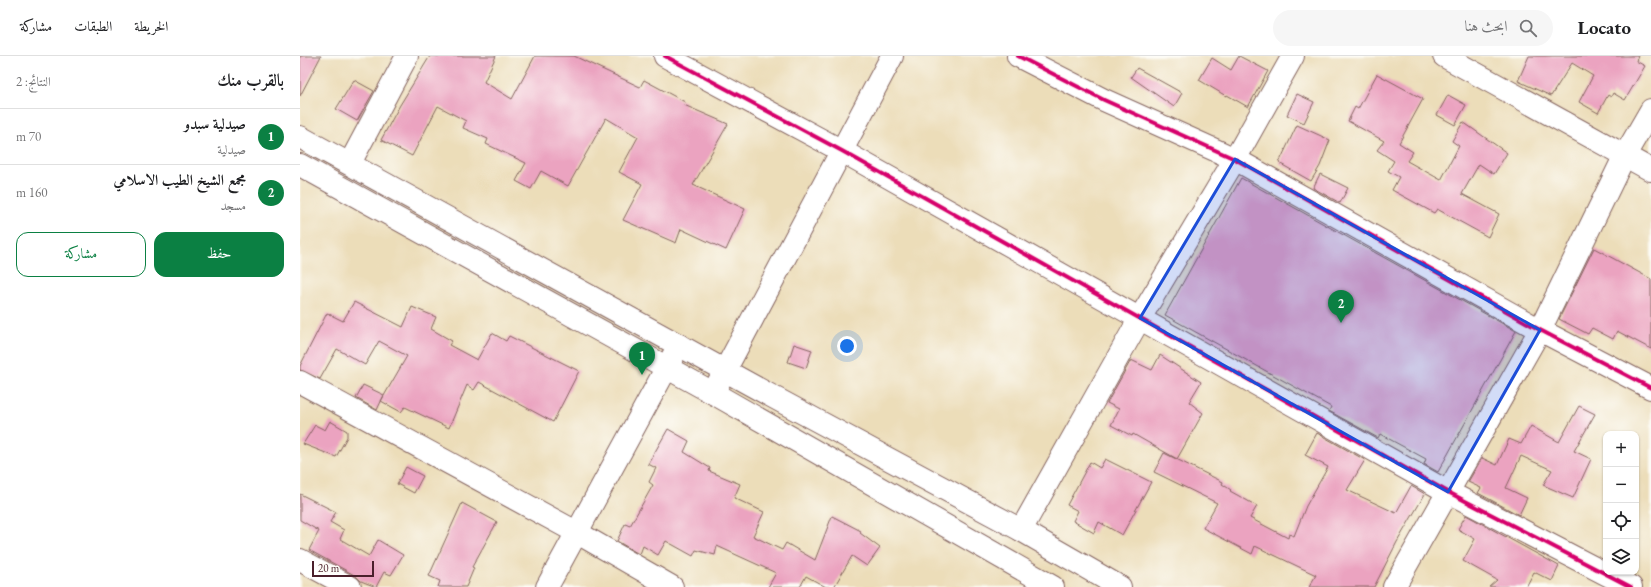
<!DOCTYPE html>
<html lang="ar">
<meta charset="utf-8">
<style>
body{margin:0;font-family:"EB Garamond",Amiri,serif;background:#f6f6f6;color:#202124;direction:rtl}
.controls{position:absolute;right:12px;bottom:12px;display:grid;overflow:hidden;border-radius:8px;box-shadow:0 1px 3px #0004}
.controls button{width:36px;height:36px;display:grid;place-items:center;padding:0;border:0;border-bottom:1px solid #e0e0e0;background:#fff;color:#202124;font:20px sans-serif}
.scale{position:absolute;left:12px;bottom:10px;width:62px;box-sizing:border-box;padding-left:4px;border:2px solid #4a1f2b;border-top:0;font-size:11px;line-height:14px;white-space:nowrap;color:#4a1f2b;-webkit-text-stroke:3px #fdfcf7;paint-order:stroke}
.you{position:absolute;left:547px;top:290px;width:14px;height:14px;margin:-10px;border:3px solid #fff;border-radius:50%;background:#1a73e8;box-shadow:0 0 0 6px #1a73e833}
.badge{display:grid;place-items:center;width:26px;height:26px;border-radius:50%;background:#0b8043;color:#fff;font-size:13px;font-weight:700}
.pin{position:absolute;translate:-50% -33px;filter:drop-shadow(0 1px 2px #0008)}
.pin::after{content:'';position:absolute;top:21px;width:14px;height:12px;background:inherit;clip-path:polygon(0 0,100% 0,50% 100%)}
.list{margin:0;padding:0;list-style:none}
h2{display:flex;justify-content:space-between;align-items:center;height:52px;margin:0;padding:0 16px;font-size:17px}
h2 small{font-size:13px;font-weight:400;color:#757577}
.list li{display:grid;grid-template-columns:26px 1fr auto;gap:12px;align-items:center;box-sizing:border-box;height:56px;padding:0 16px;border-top:1px solid #e0e0e0}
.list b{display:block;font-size:15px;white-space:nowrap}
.list p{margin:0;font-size:13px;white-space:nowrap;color:#757577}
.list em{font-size:13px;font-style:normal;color:#757577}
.actions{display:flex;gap:8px;padding:12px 16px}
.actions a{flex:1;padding:9px 0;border:1px solid #0b8043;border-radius:12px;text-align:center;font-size:14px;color:#0b8043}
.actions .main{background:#0b8043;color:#fff}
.icon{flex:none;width:22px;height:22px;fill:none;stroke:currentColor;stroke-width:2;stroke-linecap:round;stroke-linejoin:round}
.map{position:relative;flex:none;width:1351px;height:531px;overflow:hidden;direction:ltr}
header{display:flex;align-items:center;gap:24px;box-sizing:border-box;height:56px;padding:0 20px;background:#fff;border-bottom:1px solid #e0e0e0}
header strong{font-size:19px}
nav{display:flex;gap:22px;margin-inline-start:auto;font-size:14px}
.search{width:280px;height:36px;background:#f6f6f6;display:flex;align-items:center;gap:10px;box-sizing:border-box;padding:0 14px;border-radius:22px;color:#757577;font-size:15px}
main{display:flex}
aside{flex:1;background:#fff}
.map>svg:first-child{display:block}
.building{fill:#eba3c0}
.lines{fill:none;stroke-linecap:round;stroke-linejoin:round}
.minor-casing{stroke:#83625d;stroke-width:24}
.major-casing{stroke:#83625d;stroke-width:24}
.minor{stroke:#fff;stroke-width:22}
.major{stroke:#fff;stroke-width:22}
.cycleway-casing{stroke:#fdfcf7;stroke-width:6}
.cycleway{stroke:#d6006c;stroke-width:4}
.marked{fill:#1d4ed8;fill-opacity:0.2;stroke:#1d4ed8;stroke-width:3;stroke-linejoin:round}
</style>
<header>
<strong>Locato</strong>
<div class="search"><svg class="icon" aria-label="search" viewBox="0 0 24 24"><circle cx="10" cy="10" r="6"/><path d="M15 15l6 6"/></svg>ابحث هنا</div>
<nav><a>الخريطة</a><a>الطبقات</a><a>مشاركة</a></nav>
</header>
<main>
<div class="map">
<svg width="1351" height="531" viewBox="0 0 1351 531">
<rect width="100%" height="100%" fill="#fdfcf7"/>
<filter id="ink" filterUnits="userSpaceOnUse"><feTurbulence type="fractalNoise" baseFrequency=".025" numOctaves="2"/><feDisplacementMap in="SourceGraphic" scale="8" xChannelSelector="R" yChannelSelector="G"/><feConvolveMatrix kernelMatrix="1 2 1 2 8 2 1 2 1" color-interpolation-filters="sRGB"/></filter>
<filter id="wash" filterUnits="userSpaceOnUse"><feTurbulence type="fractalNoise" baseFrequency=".012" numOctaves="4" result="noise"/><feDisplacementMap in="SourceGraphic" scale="16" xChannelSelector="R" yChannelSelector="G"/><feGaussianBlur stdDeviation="0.9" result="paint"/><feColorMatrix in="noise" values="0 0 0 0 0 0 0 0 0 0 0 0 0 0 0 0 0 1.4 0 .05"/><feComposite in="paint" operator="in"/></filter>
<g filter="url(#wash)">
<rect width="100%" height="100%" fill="#ecddb9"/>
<g id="blocks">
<g class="building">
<path d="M 0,0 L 21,0 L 0,40 Z"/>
<path d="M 130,0 L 196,0 L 184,26 L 212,43 L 235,0 L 274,0 L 340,31 L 344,24 L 385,46 L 384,49 L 428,68 L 393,129 L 445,153 L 426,194 L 381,173 L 376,187 L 323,164 L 342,128 L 319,116 L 338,81 L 306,62 L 268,130 L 241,115 L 231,133 L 216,125 L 226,107 L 186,88 L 188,83 L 163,72 L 166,65 L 138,50 L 112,100 L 81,84 L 100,49 Z"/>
<path d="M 939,0 L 968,15 L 948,51 L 927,39 L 926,40 L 899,24 L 912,2 L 931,14 Z"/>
<path d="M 1229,0 L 1338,0 L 1336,5 L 1345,10 L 1325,44 L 1313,37 L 1311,41 L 1308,39 L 1298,57 L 1279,46 L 1293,20 L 1272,7 L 1251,40 L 1218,25 Z"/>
<path d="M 837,12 L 882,37 L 874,51 L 831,21 Z"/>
<path d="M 1077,18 L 1123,43 L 1099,87 L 1113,96 L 1107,105 L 1141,124 L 1159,90 L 1152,85 L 1163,66 L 1207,97 L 1194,118 L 1179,108 L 1162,138 L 1199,158 L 1188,181 L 1137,153 L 1134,157 L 1092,134 L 1099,121 L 1088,115 L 1094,105 L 1077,94 L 1084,85 L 1048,65 L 1055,51 L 1058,53 Z"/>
<path d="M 54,24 L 74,35 L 57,65 L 36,53 Z"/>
<path d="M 997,38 L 1014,46 L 1004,67 L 987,59 Z"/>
<path d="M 1148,39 L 1166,49 L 1155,69 L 1137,59 Z"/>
<path d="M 997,69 L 1030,84 L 1020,110 L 1011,125 L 979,107 Z"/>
<path d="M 1020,118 L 1048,132 L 1040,147 L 1013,132 Z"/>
<path d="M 941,122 L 1216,275 L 1138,416 L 1124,408 L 1126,403 L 1080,378 L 1078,382 L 1029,355 L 1031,351 L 865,259 Z"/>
<path d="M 1294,192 L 1351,223 L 1351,293 L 1317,275 L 1313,283 L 1292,272 L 1288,278 L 1259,263 Z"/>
<path d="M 54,246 L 103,271 L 112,251 L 136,261 L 131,273 L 152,285 L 149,289 L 177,304 L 192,277 L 206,285 L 209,280 L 279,315 L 253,366 L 179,326 L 174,334 L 167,329 L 149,372 L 105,351 L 101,356 L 81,345 L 107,300 L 79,285 L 65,309 L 37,293 L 20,323 L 0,314 L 0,310 L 27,257 L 43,265 Z"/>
<path d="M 494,288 L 512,294 L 506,312 L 488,306 Z"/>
<path d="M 860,299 L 901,326 L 889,346 L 903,357 L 877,403 L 833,378 L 832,380 L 811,369 L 819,353 L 807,347 L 831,304 L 852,314 Z"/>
<path d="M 63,329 L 84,339 L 77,354 L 56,342 Z"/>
<path d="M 1279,350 L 1295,358 L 1274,395 L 1291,403 L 1273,442 L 1243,429 L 1252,414 L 1221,400 L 1206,432 L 1227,442 L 1219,459 L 1178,437 L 1181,432 L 1168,426 L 1182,402 L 1197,409 L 1209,383 L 1221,388 L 1231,370 L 1259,386 Z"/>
<path d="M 30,365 L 47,375 L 47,381 L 36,401 L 3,388 L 15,369 L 25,374 Z"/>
<path d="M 368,373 L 389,385 L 384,396 L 410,412 L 409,415 L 440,428 L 434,442 L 464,456 L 453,480 L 482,494 L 486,487 L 515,504 L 532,460 L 561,475 L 560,477 L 580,492 L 567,510 L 552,500 L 534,531 L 526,531 L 506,520 L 500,531 L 468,531 L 476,517 L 417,490 L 415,499 L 396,494 L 393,500 L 366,485 L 358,499 L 343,490 L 340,498 L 337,497 L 317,485 L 325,468 L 330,470 L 353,429 L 349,426 L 356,412 L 348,408 Z"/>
<path d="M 1017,377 L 1065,404 L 1047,434 L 1096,457 L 1111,430 L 1125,438 L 1097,486 L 1074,531 L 1009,531 L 1016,519 L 955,490 L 952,498 L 903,472 L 917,447 L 854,416 L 864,397 L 923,426 L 922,428 L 931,434 L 930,435 L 957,450 L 950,462 L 988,482 L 989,478 L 994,480 L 1006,450 L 1028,411 L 1005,399 Z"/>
<path d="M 805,403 L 851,426 L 822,479 L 799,466 L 794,477 L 773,465 L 778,455 L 767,449 L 790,406 L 800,412 Z"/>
<path d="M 106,411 L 123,420 L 114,437 L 97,428 Z"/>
<path d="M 0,438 L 36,456 L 30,466 L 44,474 L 40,483 L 69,500 L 78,484 L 103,499 L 91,519 L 84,516 L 76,531 L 61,525 L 56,520 L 9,494 L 19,475 L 0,464 Z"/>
<path d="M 162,447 L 197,466 L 172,511 L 174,512 L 166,531 L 138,531 L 140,525 L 129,520 Z"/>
<path d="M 1166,459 L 1259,510 L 1252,525 L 1234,516 L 1226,531 L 1189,531 L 1197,524 L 1163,505 L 1175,483 L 1158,473 Z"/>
</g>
</g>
</g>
<g filter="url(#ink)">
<use href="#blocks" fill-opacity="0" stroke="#83625d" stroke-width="1"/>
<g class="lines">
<defs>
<g id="minor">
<path d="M 365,0 L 542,95 L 1148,436 L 1331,531"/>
<path d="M 718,0 L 804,44 L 935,103 L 1240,274 L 1351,332"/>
<path d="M 1144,0 L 1351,114"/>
<path d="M 50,107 L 107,0"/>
<path d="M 0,326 L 276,476 L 372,531"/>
<path d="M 413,337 L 592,0"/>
<path d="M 721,474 L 840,262 L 935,103 L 993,0"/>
<path d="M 0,504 L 50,531"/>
<path d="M 247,531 L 379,289"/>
<path d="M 1094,531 L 1240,274 L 1325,99 L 1351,54"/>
</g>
<g id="major">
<path d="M 0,81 L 475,342 L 721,474 L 820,531"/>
<path d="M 0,109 L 413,337 L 753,531"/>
</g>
</defs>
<use href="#minor" class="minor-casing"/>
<use href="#major" class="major-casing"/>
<use href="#minor" class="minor"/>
<use href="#major" class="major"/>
<defs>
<g id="cycleway">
<path d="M 365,0 L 542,95 L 1148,436 L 1331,531"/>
<path d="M 718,0 L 804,44 L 935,103 L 1240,274 L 1351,332"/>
</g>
</defs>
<use href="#cycleway" class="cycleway-casing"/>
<use href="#cycleway" class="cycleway"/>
</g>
</g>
<path class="marked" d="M 935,103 L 1240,274 L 1148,436 L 840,262 Z"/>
</svg>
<div class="controls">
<button>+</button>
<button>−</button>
<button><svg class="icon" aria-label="locate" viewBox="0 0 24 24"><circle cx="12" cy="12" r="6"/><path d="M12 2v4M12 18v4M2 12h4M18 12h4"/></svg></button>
<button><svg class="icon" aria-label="layers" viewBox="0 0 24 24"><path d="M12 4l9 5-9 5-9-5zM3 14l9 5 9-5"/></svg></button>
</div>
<div class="scale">20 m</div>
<div class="you"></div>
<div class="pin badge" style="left:342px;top:319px">1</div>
<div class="pin badge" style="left:1041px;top:267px">2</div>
</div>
<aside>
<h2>بالقرب منك<small>النتائج: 2</small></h2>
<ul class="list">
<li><span class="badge">1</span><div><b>صيدلية سبدو</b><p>صيدلية</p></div><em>70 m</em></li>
<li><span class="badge">2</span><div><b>مجمع الشيخ الطيب الاسلامي</b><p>مسجد</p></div><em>160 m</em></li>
</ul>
<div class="actions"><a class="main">حفظ</a><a>مشاركة</a></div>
</aside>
</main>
